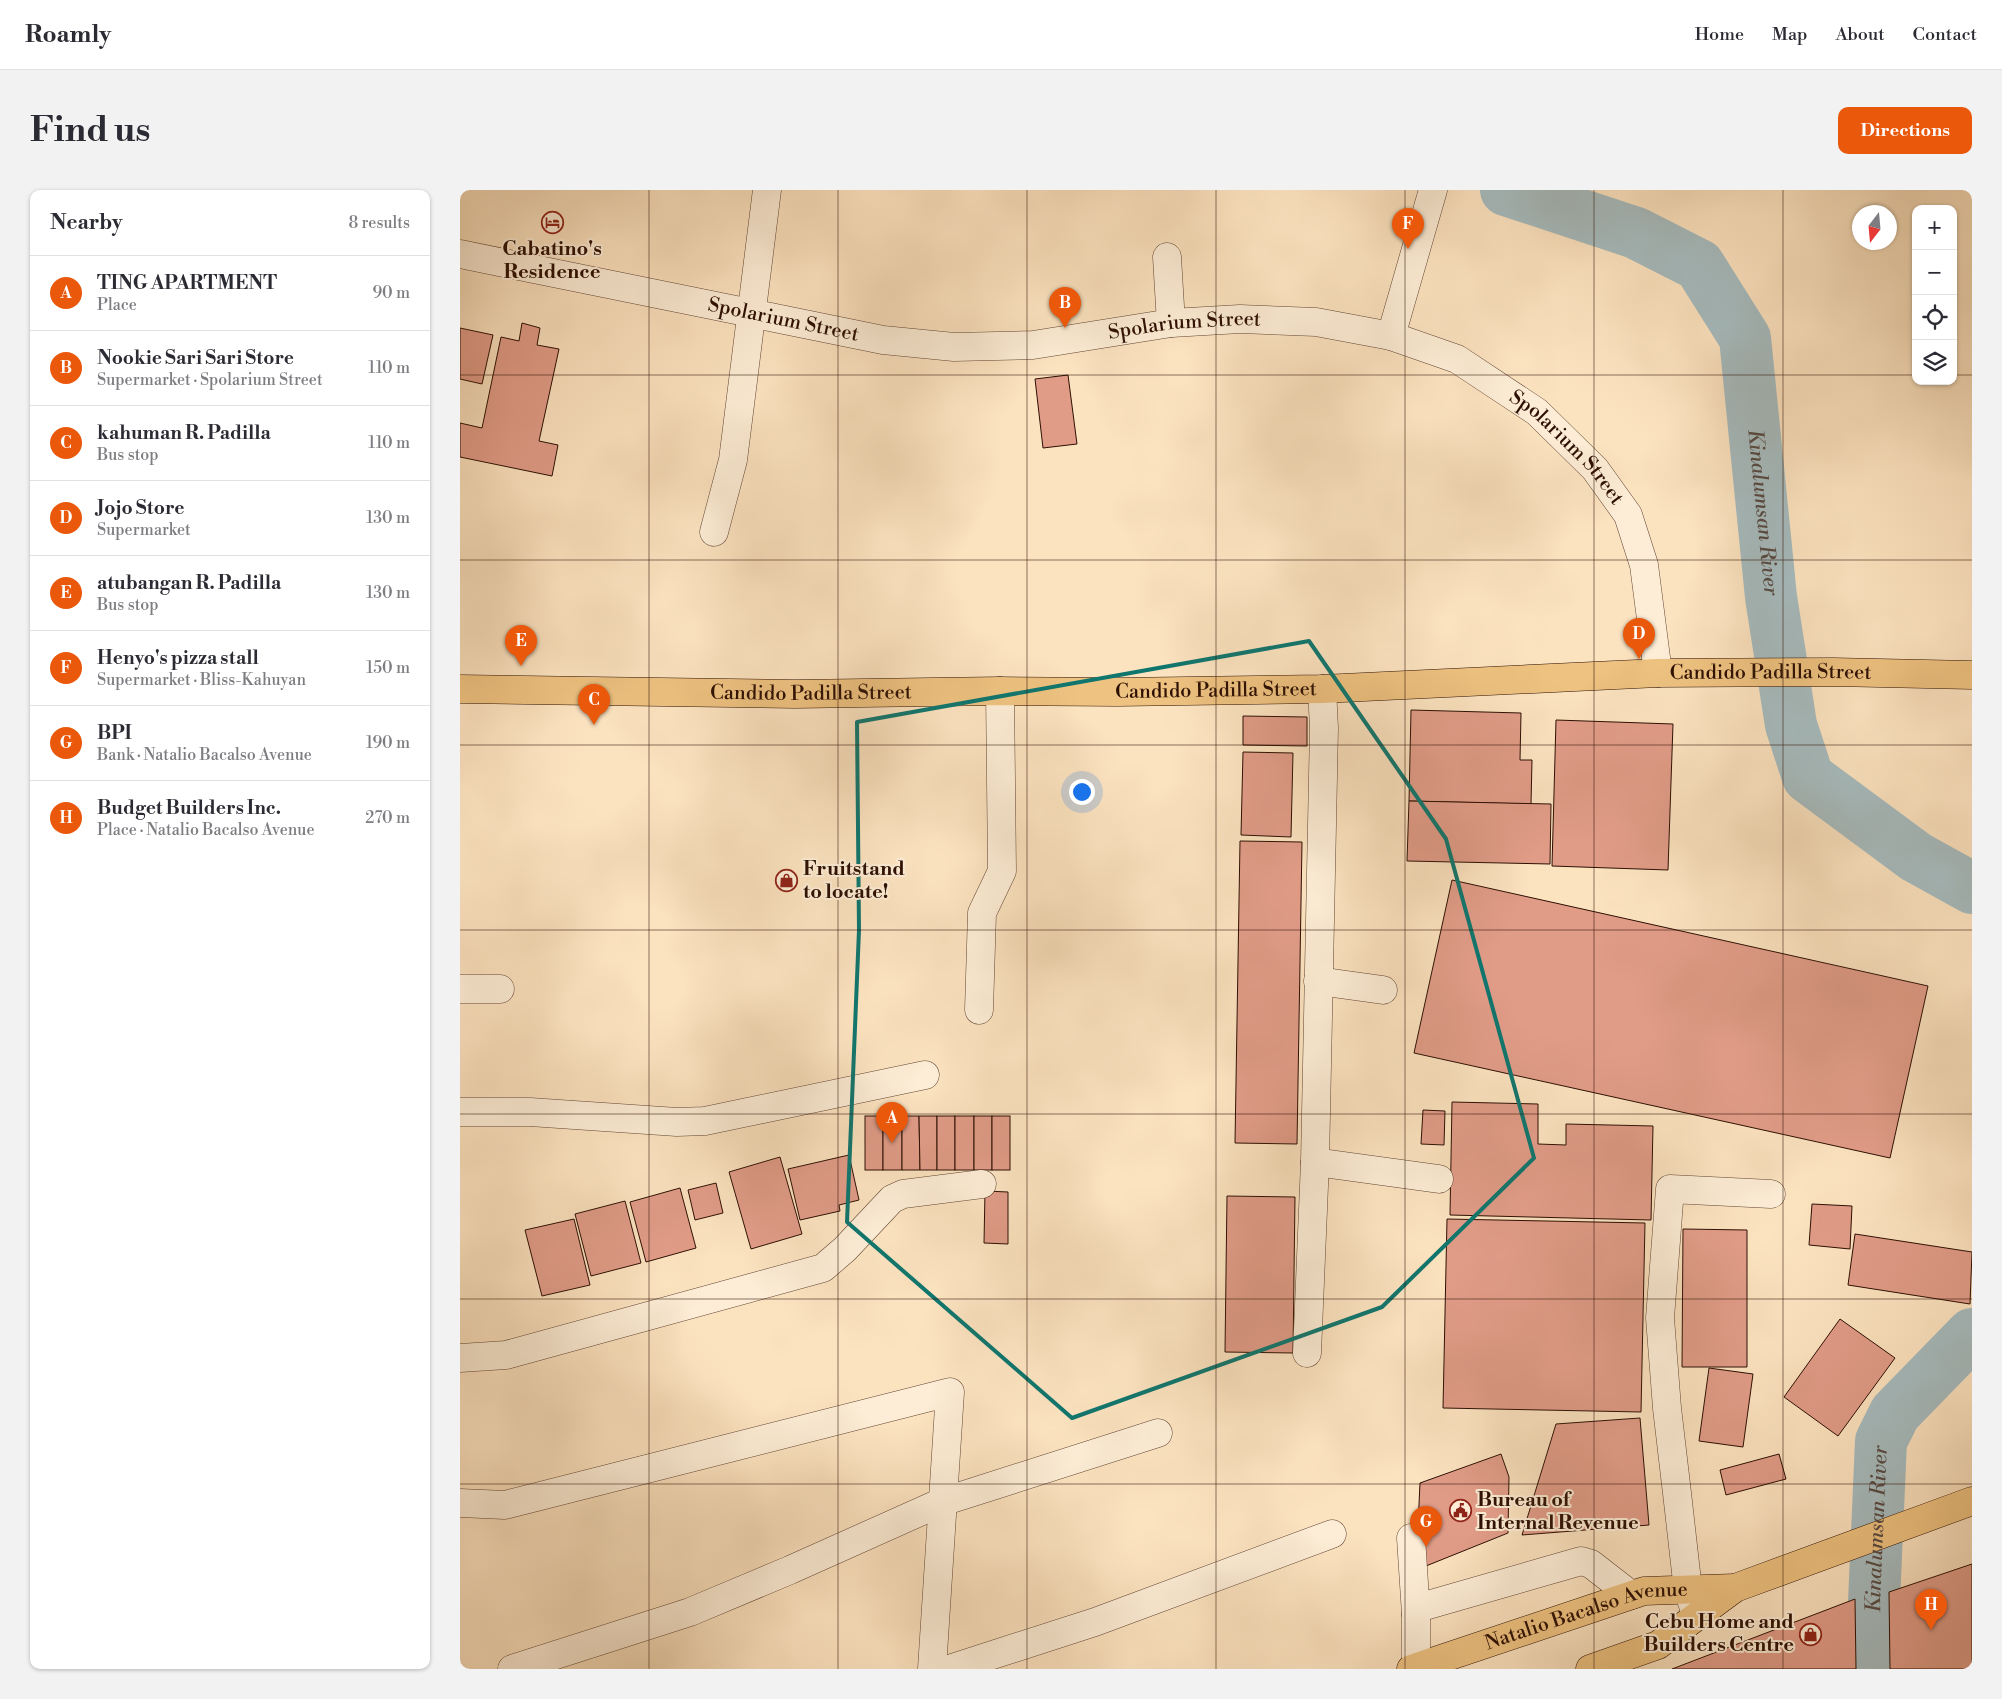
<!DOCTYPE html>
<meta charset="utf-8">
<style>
body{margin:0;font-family:"Libre Bodoni",serif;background:#f2f2f3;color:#2b2b33}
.controls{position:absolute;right:15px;top:15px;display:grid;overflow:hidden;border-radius:10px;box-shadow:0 1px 4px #0004}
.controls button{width:45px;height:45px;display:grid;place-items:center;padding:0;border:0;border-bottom:1px solid #e1e1e2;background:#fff;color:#2b2b33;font:25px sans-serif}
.compass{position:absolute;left:1392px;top:15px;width:45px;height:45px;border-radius:50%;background:#fff;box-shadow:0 1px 4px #0004;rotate:196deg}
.you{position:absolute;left:621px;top:601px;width:18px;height:18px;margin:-12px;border:4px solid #fff;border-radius:50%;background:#1a73e8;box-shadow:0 0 0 8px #1a73e833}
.badge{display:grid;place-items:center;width:32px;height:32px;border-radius:50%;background:#ea580c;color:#fff;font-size:16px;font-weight:700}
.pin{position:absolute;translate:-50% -41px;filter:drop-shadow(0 1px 2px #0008)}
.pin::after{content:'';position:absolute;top:26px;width:18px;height:15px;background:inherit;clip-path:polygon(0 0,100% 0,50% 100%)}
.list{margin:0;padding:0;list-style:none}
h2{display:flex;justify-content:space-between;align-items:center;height:65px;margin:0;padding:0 20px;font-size:21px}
h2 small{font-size:16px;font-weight:400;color:#7c7c81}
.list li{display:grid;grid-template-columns:32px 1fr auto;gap:15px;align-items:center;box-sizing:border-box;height:75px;padding:0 20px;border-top:1px solid #e1e1e2}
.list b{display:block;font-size:19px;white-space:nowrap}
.list p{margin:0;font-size:16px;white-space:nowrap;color:#7c7c81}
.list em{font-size:16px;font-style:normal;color:#7c7c81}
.icon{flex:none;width:28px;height:28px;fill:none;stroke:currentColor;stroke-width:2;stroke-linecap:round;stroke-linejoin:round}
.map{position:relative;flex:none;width:1512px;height:1479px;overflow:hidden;border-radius:10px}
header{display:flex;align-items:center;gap:30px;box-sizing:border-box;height:70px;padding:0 25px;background:#fff;border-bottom:1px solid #e1e1e2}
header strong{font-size:24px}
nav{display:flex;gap:28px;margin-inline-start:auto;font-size:18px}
.intro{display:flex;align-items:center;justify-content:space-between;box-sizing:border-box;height:120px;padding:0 30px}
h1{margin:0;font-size:35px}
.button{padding:12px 22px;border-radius:10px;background:#ea580c;color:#fff;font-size:18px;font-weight:700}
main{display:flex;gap:30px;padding:0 30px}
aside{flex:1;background:#fff;border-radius:10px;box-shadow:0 1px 4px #0004}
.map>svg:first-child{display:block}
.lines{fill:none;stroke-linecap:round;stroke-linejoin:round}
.river{stroke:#a6bbbe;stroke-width:52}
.building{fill:#e19c88;stroke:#2d0f03}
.minor-casing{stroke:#614432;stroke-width:29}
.major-casing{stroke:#2d0f03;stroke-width:29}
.minor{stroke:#fdedd6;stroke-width:28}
.major{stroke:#eec280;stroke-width:28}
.marked{fill:none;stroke:#0f766e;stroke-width:4;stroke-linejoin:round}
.grid{fill:none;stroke:#2d0f03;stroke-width:1;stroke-opacity:0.55}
.labels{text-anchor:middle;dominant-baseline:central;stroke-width:4;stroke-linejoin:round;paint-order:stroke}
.poi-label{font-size:20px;font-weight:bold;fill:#2d0f03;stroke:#fdedd6;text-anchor:start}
.street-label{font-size:20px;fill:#2d0f03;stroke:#fdedd6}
.water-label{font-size:21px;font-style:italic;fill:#574b44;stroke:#fdedd6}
</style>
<header>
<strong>Roamly</strong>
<nav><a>Home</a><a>Map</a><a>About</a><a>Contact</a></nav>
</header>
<div class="intro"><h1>Find us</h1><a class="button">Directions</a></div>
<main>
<aside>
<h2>Nearby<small>8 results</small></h2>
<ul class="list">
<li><span class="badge">A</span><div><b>TING APARTMENT</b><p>Place</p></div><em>90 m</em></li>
<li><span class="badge">B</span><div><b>Nookie Sari Sari Store</b><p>Supermarket · Spolarium Street</p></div><em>110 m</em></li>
<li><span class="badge">C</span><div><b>kahuman R. Padilla</b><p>Bus stop</p></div><em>110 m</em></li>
<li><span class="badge">D</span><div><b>Jojo Store</b><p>Supermarket</p></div><em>130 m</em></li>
<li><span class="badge">E</span><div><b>atubangan R. Padilla</b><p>Bus stop</p></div><em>130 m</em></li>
<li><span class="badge">F</span><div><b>Henyo's pizza stall</b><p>Supermarket · Bliss-Kahuyan</p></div><em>150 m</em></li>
<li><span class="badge">G</span><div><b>BPI</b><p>Bank · Natalio Bacalso Avenue</p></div><em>190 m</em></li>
<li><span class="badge">H</span><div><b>Budget Builders Inc.</b><p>Place · Natalio Bacalso Avenue</p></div><em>270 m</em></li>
</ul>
</aside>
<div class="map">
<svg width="1512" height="1479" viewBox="0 0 1512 1479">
<rect width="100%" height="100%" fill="#fce3c0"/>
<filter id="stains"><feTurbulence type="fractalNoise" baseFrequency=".004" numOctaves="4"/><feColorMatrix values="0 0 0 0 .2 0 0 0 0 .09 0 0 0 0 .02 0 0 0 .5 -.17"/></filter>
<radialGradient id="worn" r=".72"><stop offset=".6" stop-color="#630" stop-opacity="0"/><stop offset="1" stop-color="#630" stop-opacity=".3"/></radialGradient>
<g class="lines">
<g class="river">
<path id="s1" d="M 1046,0 L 1176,43 L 1239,75 L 1285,148 L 1311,407 L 1331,535 L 1348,587 L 1456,667 L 1512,698"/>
<path id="s2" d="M 1415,1479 L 1414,1412 L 1421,1251 L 1435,1223 L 1512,1144"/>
</g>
</g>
<g class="building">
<path d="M 62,133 L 80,138 L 77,155 L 99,159 L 79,251 L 98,255 L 92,286 L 0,267 L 0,233 L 22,238 L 41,147 L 59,151 Z"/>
<path d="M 0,138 L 33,145 L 22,194 L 0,189 Z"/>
<path d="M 608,185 L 617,254 L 583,258 L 575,189 Z"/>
<path d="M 951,520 L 1061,523 L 1060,570 L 1072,570 L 1071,614 L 949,611 Z"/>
<path d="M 783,526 L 847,527 L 847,556 L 783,555 Z"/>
<path d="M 1096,530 L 1213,534 L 1208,680 L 1092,676 Z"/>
<path d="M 783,562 L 833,563 L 831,647 L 781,645 Z"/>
<path d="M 949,611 L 1091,614 L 1090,674 L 947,671 Z"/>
<path d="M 780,651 L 842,652 L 837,954 L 775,953 Z"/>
<path d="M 992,690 L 1468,796 L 1430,968 L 954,863 Z"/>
<path d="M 992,912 L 1078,914 L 1078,954 L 1106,955 L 1106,934 L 1193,936 L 1191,1030 L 990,1025 Z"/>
<path d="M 963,920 L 985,921 L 984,955 L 961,954 Z"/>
<rect x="405" y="926" width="18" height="54"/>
<rect x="423" y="926" width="19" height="54"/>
<path d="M 442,926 L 459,926 L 460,980 L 442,980 Z"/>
<path d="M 459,926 L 477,926 L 477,980 L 460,980 Z"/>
<rect x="477" y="926" width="18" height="54"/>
<rect x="495" y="926" width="19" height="54"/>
<rect x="514" y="926" width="18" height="54"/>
<rect x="532" y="926" width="18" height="54"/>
<path d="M 389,965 L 399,1010 L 379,1015 L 380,1021 L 340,1030 L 328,979 Z"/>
<path d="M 320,967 L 342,1044 L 291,1059 L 269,982 Z"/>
<path d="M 256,993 L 263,1023 L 235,1030 L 228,1000 Z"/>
<path d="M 220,998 L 236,1058 L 186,1072 L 170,1012 Z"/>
<path d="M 525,1001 L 548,1002 L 548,1054 L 524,1053 Z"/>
<path d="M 767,1006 L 835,1007 L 833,1163 L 765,1162 Z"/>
<path d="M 165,1011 L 181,1073 L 131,1086 L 115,1024 Z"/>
<path d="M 1352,1014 L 1392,1016 L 1390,1059 L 1349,1055 Z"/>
<path d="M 114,1029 L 130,1095 L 82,1106 L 65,1040 Z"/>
<path d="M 987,1029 L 1185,1033 L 1181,1222 L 983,1218 Z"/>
<path d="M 1223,1039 L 1287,1040 L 1287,1177 L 1222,1177 Z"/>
<path d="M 1395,1044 L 1512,1062 L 1510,1114 L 1388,1095 Z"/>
<path d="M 1380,1129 L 1435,1168 L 1378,1246 L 1324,1207 Z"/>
<path d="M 1249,1178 L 1293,1184 L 1283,1257 L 1239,1251 Z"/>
<path d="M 1180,1228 L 1189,1335 L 1062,1345 L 1096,1234 Z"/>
<path d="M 1041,1264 L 1049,1287 L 1048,1343 L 956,1380 L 960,1293 Z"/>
<path d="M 1319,1264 L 1326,1289 L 1266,1305 L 1260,1280 Z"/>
<path d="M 1512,1374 L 1512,1479 L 1430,1479 L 1429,1402 Z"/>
<path d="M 1395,1409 L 1396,1479 L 1212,1479 Z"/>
</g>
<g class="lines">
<defs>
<g id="minor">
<path id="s3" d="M 0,64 L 423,150 L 494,157 L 573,155 L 711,133 L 780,129 L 856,132 L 931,146 L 997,169 L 1077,222 L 1135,279 L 1168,325 L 1184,375 L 1198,483"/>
<path d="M 707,67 L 711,133"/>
<path d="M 931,146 L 973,0"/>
<path d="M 254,342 L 273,270 L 307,0"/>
<path d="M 858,791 L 923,800"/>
<path d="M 0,799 L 40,799"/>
<path d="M 519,820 L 522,723 L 542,681 L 540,501"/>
<path d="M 0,922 L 70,922 L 217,932 L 245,931 L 465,885"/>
<path d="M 855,972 L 979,989"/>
<path d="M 847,1163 L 855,972 L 864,538 L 862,499"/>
<path d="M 0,1168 L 46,1165 L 363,1078 L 385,1059 L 432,1009 L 443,1004 L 522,994"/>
<path d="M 0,1313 L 45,1315 L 490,1202 L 472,1479"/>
<path d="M 951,1348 L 956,1424 L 956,1477"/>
<path d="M 1235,1421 L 1228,1400 L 1217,1303 L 1207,1218 L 1200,1128 L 1210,999 L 1311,1004"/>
<path d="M 956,1424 L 961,1417 L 1121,1371 L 1131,1374 L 1171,1405"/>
<path d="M 52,1479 L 230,1422 L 330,1380 L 482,1312 L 698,1243"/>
<path d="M 489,1479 L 635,1432 L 872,1344"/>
</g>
<g id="major">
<path id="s4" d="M 0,499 L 335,504 L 540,501 L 658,502 L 862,499 L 1198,483 L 1373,482 L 1512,485"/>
<path id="s5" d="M 951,1479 L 1184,1401 L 1275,1398"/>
<path d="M 1130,1479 L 1198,1455 L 1275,1398 L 1512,1311"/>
</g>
</defs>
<use href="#minor" class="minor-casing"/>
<use href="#major" class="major-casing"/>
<use href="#minor" class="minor"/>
<use href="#major" class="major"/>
</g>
<path class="marked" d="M 849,451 L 986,649 L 1074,968 L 922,1117 L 612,1228 L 387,1032 L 399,740 L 397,532 Z"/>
<path class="grid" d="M 189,0 L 189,1479M 378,0 L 378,1479M 567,0 L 567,1479M 756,0 L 756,1479M 945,0 L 945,1479M 1134,0 L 1134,1479M 1323,0 L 1323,1479M 0,185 L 1456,185M 1493,185 L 1512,185M 0,370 L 1512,370M 0,555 L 1512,555M 0,740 L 1512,740M 0,924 L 1512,924M 0,1109 L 1512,1109M 0,1294 L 1512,1294"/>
<defs>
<symbol id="hotel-ring" viewBox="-11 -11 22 22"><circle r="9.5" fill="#fdedd6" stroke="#8f2418" stroke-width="1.5"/><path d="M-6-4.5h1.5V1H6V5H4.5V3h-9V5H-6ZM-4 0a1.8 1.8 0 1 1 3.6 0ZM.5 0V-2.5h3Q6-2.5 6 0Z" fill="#8f2418"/></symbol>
<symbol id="shop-ring" viewBox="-11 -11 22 22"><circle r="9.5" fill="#fdedd6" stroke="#8f2418" stroke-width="1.5"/><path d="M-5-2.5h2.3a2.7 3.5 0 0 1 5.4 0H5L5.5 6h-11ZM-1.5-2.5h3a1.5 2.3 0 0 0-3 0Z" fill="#8f2418"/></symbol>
<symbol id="civic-ring" viewBox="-11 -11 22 22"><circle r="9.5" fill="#fdedd6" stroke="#8f2418" stroke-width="1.5"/><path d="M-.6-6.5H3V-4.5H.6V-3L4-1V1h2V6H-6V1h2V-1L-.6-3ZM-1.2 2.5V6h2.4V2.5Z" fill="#8f2418"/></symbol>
</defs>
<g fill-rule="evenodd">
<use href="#hotel-ring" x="80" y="20" width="25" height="25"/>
<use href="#shop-ring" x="314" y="678" width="25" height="25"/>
<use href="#civic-ring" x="988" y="1308" width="25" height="25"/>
<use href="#shop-ring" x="1338" y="1432" width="25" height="25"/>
</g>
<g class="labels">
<g class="poi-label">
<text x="92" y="59" text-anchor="middle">Cabatino's<tspan x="92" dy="23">Residence</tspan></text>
<text x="343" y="679">Fruitstand<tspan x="343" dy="23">to locate!</tspan></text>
<text x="1017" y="1310">Bureau of<tspan x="1017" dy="23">Internal Revenue</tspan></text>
<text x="1334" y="1432" text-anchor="end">Cebu Home and<tspan x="1334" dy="23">Builders Centre</tspan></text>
</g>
<g class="street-label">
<text stroke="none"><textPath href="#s3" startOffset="330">Spolarium Street</textPath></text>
<text stroke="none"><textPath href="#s3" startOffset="735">Spolarium Street</textPath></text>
<text stroke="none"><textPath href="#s3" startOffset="1155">Spolarium Street</textPath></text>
<text stroke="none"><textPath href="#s4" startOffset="1311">Candido Padilla Street</textPath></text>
<text stroke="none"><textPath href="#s4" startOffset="756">Candido Padilla Street</textPath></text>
<text stroke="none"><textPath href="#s4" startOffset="351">Candido Padilla Street</textPath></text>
<text stroke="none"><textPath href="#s5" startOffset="184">Natalio Bacalso Avenue</textPath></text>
</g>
<g class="water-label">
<text stroke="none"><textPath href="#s1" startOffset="469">Kinalumsan River</textPath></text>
<text stroke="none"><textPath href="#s2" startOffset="140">Kinalumsan River</textPath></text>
</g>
</g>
<rect width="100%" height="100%" filter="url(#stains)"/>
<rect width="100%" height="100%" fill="url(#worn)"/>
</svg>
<div class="controls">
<button>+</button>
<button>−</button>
<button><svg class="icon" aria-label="locate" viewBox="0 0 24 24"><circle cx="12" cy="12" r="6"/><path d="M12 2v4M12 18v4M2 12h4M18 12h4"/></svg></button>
<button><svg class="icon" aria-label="layers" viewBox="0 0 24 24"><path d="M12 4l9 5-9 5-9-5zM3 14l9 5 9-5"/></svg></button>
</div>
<svg class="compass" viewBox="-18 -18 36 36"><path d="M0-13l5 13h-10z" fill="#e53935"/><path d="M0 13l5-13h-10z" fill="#7c7c81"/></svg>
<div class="you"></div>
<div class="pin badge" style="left:432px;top:953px">A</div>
<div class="pin badge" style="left:605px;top:138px">B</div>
<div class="pin badge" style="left:134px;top:535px">C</div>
<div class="pin badge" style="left:1179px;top:469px">D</div>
<div class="pin badge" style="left:61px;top:476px">E</div>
<div class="pin badge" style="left:948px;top:59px">F</div>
<div class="pin badge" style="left:966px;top:1357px">G</div>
<div class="pin badge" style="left:1471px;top:1440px">H</div>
</div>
</main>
